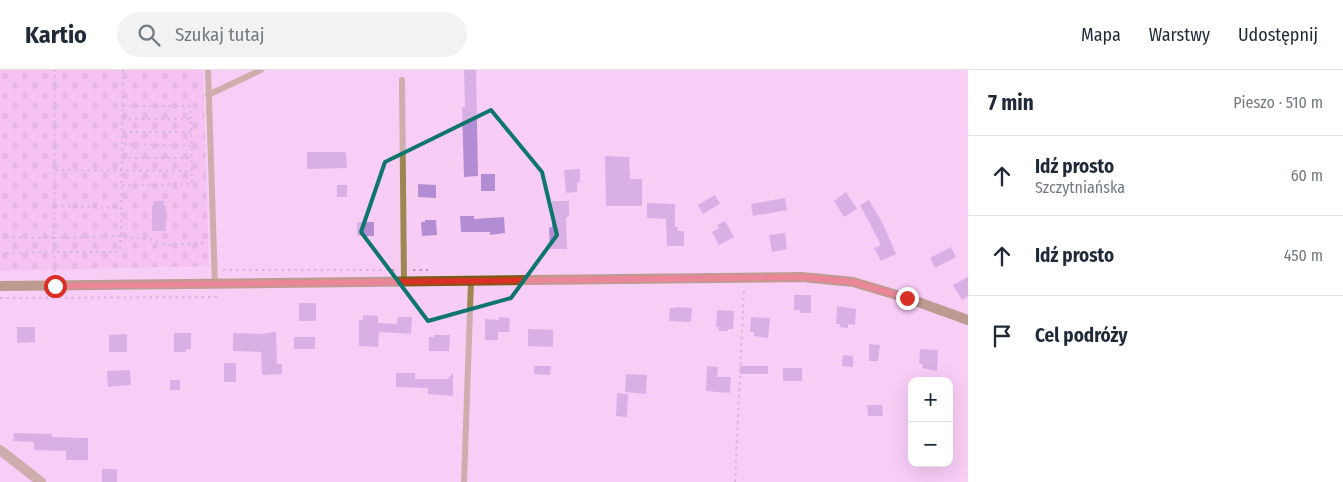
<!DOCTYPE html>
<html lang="pl">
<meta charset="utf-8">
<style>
body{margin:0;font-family:"Fira Sans Condensed",sans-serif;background:#f2f2f3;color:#1f2937}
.controls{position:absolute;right:15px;bottom:15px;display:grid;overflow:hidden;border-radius:10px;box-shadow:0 5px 20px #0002}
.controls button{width:45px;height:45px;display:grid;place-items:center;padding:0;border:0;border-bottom:1px solid #e0e1e3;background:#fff;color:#1f2937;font:25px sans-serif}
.stop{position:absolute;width:15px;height:15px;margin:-11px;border:4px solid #d93025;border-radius:50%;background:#fff}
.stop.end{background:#d93025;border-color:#fff;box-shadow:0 1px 5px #0008}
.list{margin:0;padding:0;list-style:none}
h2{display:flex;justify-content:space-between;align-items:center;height:65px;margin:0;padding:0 20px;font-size:21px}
h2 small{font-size:16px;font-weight:400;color:#747a83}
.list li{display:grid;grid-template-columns:32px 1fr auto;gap:15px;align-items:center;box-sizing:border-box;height:80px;padding:0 20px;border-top:1px solid #e0e1e3}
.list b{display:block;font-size:19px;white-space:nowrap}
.list p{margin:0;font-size:16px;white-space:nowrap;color:#747a83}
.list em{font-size:16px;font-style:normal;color:#747a83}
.icon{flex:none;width:28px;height:28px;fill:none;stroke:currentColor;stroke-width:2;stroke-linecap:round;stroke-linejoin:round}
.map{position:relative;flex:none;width:968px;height:412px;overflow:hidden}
header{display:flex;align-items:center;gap:30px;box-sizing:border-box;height:70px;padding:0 25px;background:#fff;border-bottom:1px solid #e0e1e3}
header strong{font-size:24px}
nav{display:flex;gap:28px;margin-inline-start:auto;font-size:18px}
.search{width:350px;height:45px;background:#f2f2f3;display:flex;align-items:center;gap:12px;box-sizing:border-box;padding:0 18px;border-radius:28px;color:#747a83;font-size:19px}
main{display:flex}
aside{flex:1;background:#fff}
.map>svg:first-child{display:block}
.cemetery{fill:url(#cemetery-stones)}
.building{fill:#b38dd3}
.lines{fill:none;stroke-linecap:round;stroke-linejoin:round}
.path{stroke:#b997b7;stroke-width:2;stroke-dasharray:2.5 4;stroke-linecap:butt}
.lane{stroke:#9c8752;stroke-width:6}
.street{stroke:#9c8752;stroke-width:10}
.secondary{stroke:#775e17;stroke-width:10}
.route{stroke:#d93025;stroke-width:6}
.marked{fill:none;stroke:#0f766e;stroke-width:4;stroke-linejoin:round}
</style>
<header>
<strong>Kartio</strong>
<div class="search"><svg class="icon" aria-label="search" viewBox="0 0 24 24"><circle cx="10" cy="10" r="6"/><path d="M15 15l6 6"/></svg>Szukaj tutaj</div>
<nav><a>Mapa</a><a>Warstwy</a><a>Udostępnij</a></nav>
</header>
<main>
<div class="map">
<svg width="968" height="412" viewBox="0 0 968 412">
<defs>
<pattern id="cemetery-stones" width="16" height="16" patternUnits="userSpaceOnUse" patternTransform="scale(1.25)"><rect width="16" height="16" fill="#f2b4ee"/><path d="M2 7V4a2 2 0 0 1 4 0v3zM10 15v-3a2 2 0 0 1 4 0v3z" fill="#d19bcd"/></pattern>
</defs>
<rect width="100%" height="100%" fill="#f8cdf5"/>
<path class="cemetery" d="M 0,0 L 203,0 L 209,196 L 0,201 Z"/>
<g class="building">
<path d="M 464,0 L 476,0 L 478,106 L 464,107 L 462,37 L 465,37 Z"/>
<path d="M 307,82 L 346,82 L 347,98 L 307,99 Z"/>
<path d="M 605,86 L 629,87 L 630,109 L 642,109 L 642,136 L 606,136 Z"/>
<path d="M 580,99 L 580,112 L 577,113 L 577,122 L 566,123 L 564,100 Z"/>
<rect x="481" y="104" width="14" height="17"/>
<path d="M 418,114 L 436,115 L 436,128 L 418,127 Z"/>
<rect x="337" y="115" width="10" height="12"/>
<path d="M 846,122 L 857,139 L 844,147 L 834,131 Z"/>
<path d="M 715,125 L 720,134 L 703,144 L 698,135 Z"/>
<path d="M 785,128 L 787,140 L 753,146 L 751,134 Z"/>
<path d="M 869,130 L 883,154 L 896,184 L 881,191 L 874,178 L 881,175 L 860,135 Z"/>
<path d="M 154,131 L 164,131 L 164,136 L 166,136 L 166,161 L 152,161 L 152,136 L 154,136 Z"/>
<path d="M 552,131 L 569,131 L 569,147 L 566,147 L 567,179 L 550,179 L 549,158 L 552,157 Z"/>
<path d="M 647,133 L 675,134 L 675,157 L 678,157 L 677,161 L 684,161 L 684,176 L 667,176 L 666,149 L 647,148 Z"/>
<path d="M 460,146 L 474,146 L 474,149 L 504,147 L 505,163 L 490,165 L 490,162 L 461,162 Z"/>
<path d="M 425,150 L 436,150 L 437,165 L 422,166 L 421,152 L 425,152 Z"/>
<path d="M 725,151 L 734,167 L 719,175 L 712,162 L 719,158 L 717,155 Z"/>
<rect x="357" y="152" width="17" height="14"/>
<path d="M 785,163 L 787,179 L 772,182 L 769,165 Z"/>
<path d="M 951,177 L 956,187 L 935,198 L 930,188 Z"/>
<path d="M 968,207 L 968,226 L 962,230 L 953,215 Z"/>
<path d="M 794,225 L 811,225 L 811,243 L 800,243 L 800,240 L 794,240 Z"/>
<rect x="299" y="233" width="17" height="18"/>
<path d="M 837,236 L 856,239 L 855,255 L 848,254 L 848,258 L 839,257 L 840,254 L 836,254 Z"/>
<path d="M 676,237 L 692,238 L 691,252 L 669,251 L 670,238 L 676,238 Z"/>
<path d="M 717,240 L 734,241 L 733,259 L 728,259 L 728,261 L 718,261 L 719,257 L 716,257 Z"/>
<path d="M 363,245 L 378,246 L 378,253 L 397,254 L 398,247 L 412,247 L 411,264 L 379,262 L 378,277 L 359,276 L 359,250 L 363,250 Z"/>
<path d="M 499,247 L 510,248 L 509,262 L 498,262 L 498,270 L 485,270 L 485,249 L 499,250 Z"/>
<path d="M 751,247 L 770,248 L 768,268 L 754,266 L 754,262 L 750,262 Z"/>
<path d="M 17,257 L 35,257 L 35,272 L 17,273 Z"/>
<path d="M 528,259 L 553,260 L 553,277 L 528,276 Z"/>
<path d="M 276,262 L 277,294 L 282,294 L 282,304 L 262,305 L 261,282 L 233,281 L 233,263 L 260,264 Z"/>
<path d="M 174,263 L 191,263 L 191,279 L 186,279 L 186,282 L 174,282 Z"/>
<path d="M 127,264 L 127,282 L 109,282 L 109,265 Z"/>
<path d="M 434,265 L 450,265 L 449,281 L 429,281 L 429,267 L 434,267 Z"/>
<rect x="294" y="267" width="21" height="12"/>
<path d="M 869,274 L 880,275 L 878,291 L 869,291 Z"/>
<path d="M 920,279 L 938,280 L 937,301 L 922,298 L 923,294 L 919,294 Z"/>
<path d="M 843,285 L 853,286 L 853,297 L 842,296 Z"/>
<rect x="224" y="293" width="12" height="19"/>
<path d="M 534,296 L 551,296 L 550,305 L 534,304 Z"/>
<path d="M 707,296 L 718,297 L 717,307 L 731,307 L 730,323 L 706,321 Z"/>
<rect x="740" y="296" width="28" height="8"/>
<rect x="783" y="298" width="19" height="13"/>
<path d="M 130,300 L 131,315 L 108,317 L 107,301 Z"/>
<path d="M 396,303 L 415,303 L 415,309 L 447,309 L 453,303 L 453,326 L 428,324 L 428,318 L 396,317 Z"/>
<path d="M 626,304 L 647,305 L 646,324 L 625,322 Z"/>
<rect x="170" y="310" width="10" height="10"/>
<path d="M 617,323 L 628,324 L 627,347 L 616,346 Z"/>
<path d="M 867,335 L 882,335 L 883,346 L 868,346 Z"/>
<path d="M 14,363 L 52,364 L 52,367 L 88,368 L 88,390 L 66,390 L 66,381 L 34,380 L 34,372 L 13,371 Z"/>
<rect x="102" y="399" width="15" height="13"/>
</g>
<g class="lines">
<g class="path">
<path d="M 123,0 L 121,166 L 152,170 L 169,175 L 205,173"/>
<path d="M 123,36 L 190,36 L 191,49"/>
<path d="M 123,62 L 191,62"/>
<path d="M 124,74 L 191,76"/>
<path d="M 122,88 L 191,88"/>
<path d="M 55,100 L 192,101"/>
<path d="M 122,115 L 192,114 L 191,49 L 123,49"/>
<path d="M 55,136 L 122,138"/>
<path d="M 6,167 L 54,168 L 54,182 L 115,182 L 120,181 L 121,166 L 54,168 L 55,0"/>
<path d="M 6,183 L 54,182 L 55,206"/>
<path d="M 223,200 L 395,200"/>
<path d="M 413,200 L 428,200"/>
<path d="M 0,228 L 219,227"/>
<path d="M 735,412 L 744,217"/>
</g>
<g class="lane">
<path d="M 208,0 L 215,215"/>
<path d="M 402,10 L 404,212"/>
<path d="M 208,25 L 261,0"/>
<path d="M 464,412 L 471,211"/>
</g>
<path class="street" d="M 0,380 L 41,412"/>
<path class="secondary" d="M 0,216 L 802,207 L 853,212 L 907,228 L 968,250"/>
</g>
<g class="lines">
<path class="route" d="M 55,216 L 802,207 L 853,212 L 907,228"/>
</g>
<path d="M0 0H968V412H0ZM 491,40 L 542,102 L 557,165 L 511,228 L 428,251 L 361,162 L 385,92 Z" fill="#f8cdf5" fill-opacity=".55" fill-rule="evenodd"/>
<path class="marked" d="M 491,40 L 542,102 L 557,165 L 511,228 L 428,251 L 361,162 L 385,92 Z"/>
</svg>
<div class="controls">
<button>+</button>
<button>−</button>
</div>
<div class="stop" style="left:55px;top:216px"></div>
<div class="stop end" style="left:907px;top:228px"></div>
</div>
<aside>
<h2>7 min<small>Pieszo · 510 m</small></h2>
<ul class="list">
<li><svg class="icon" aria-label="ahead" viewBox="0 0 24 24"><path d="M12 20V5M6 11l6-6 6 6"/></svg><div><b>Idź prosto</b><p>Szczytniańska</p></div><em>60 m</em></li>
<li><svg class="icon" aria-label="ahead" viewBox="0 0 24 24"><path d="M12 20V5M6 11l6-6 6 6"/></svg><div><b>Idź prosto</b></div><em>450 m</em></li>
<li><svg class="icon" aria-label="arrive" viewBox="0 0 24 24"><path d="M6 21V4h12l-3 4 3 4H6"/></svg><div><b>Cel podróży</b></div></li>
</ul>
</aside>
</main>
